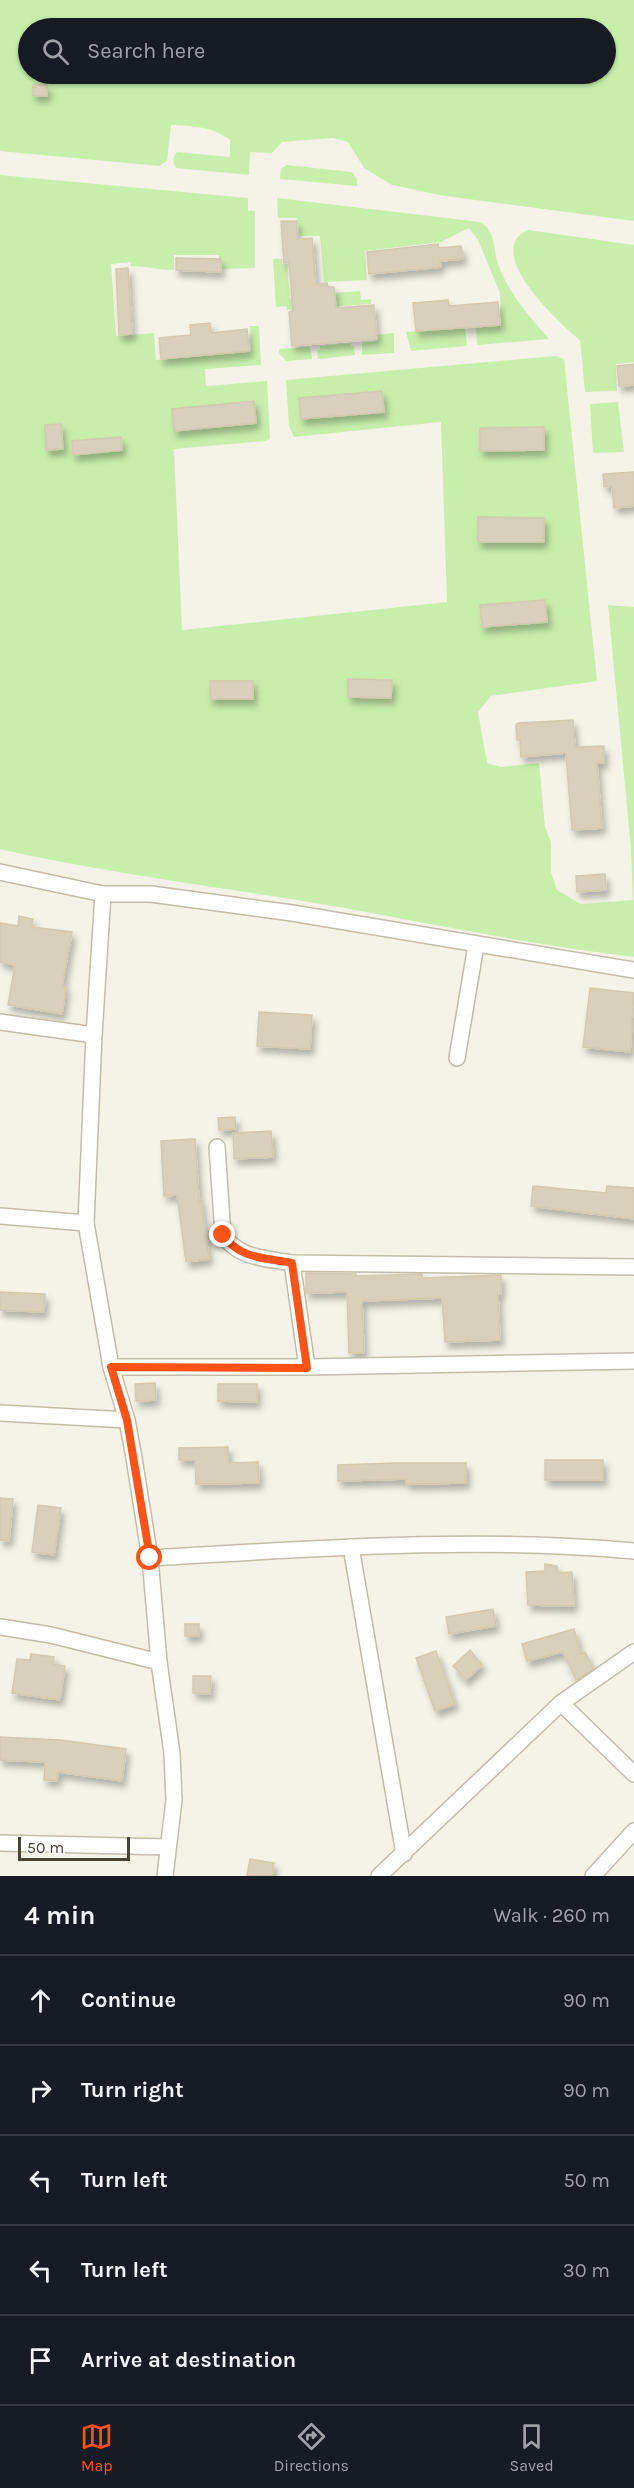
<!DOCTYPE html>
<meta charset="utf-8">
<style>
body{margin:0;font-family:Karla,sans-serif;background:#20242c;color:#f1f3f6}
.scale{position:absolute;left:18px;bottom:15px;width:112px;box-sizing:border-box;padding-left:6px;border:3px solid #494435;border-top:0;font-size:16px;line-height:21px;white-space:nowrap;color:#494435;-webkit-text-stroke:4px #fff;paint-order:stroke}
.stop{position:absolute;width:18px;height:18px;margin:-14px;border:4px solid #ff5214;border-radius:50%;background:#fff}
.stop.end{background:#ff5214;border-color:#fff;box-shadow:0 2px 6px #0008}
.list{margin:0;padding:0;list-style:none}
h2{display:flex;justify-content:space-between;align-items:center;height:78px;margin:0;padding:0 24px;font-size:26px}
h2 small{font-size:20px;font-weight:400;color:#9ea1a6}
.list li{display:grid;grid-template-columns:39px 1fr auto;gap:18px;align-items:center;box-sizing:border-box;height:90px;padding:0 24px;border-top:2px solid #363941}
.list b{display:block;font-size:22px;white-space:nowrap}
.list em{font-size:20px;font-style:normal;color:#9ea1a6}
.icon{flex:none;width:33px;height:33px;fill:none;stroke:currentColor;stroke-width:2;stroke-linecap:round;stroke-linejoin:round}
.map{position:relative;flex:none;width:634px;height:1876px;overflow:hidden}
.search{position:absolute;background:#171b24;box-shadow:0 2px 4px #0004;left:18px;right:18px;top:18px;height:66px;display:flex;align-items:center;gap:15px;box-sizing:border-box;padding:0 21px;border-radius:33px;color:#9ea1a6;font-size:22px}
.sheet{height:528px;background:#171b24}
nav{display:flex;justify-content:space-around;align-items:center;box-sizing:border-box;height:84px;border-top:2px solid #363941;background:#171b24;font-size:16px;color:#9ea1a6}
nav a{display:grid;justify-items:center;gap:3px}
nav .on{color:#ff5214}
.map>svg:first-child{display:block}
.green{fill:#c8eeac;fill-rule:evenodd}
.building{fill:#d8d0bb;stroke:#d4c9ae;stroke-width:1.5;filter:url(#shadow)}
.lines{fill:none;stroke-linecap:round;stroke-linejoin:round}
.minor-casing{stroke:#c2bca8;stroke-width:18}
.minor{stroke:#fff;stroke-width:15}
.route{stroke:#ff5214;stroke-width:8}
</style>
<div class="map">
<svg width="634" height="1876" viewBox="0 0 634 1876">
<defs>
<filter id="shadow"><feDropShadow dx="3.5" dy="6" stdDeviation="3" flood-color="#0004"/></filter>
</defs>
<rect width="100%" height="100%" fill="#f5f3e7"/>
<g class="green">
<path d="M 0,0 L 634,0 L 634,221 L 445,196 L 392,185 L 364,168 L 348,142 L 333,138 L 282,142 L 272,153 L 250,152 L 249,175 L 176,168 C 172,162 173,157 177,152 L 230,157 L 230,140 C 212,126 193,126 171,125 L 167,161 L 159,166 L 0,151 ZM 28,28 L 606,28 L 606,74 L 28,74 Z"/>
<path d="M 287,165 L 352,172 L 357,179 L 357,186 L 280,179 L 281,169 Z"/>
<path d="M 0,175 L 248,198 L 248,211 L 255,211 L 255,268 L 219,269 L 219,255 L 174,255 L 174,270 C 159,270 146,266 131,266 L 130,262 L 111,264 L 116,336 L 154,333 L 156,360 L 251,351 L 250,326 L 259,326 L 261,365 L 205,369 L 206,386 L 267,381 L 270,439 L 265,441 L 174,449 L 182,630 L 447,602 L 441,422 L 294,437 L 289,426 L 286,380 L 556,356 L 564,359 L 597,681 L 491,696 L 478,712 L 487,763 L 501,767 L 539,763 L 545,827 L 551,842 L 551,872 L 557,890 L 581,904 L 633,900 L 631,849 L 608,605 L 634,607 L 634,957 C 533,945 433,924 333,906 C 222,887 110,874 0,849 Z"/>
<path d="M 277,198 L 480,222 C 496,231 493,248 498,264 C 509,294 528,315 549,339 L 477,345 L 476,327 L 501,325 L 500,293 L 478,240 L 469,228 L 441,242 L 365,251 L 367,280 L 324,282 L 320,236 L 300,236 L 297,218 L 278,218 Z"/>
<path d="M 528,230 L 634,245 L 634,362 L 616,364 L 617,391 L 585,392 L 580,340 C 559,323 481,251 528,230 Z"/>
<path d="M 273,259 L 282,259 L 282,264 L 287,264 L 290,299 L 334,296 L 334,293 L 360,291 L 361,300 L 371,299 L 371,304 L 287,310 L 286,306 L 276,307 Z"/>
<path d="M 465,328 L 467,346 L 411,351 L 406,332 Z"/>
<path d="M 394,333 L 394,353 L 362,355 L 362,343 L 377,341 L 377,335 Z"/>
<path d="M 351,343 L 351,346 L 354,346 L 355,355 L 318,359 L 317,350 L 320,350 L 320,346 Z"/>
<path d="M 309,347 L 311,350 L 312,359 L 286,361 L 279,353 L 279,349 Z"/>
<path d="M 618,402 L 624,452 L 593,453 L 590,404 Z"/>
</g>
<g class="building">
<rect x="33" y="85" width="14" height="11"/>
<path d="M 281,221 L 297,221 L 297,239 L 312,238 L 316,284 L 327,283 L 328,287 L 334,287 L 336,308 L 374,305 L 377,339 L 292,346 L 289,312 L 293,311 L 289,263 L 284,263 Z"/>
<path d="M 438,244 L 439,248 L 461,246 L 463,259 L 440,261 L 441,267 L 369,274 L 367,252 Z"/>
<path d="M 176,258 L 221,259 L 221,272 L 176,270 Z"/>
<path d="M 128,268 L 132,334 L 119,335 L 116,269 Z"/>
<path d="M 448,300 L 449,306 L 498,302 L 500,325 L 416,331 L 413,303 Z"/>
<path d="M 210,323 L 211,333 L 247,329 L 249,351 L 161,359 L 159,338 L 191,335 L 190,325 Z"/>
<path d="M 634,364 L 634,385 L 619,386 L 617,366 Z"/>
<path d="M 382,391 L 384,412 L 301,419 L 299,398 Z"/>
<path d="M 254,401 L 256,423 L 174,431 L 172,409 Z"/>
<path d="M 61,424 L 63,449 L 46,450 L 45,425 Z"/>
<path d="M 544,427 L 544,450 L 480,451 L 480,428 Z"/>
<path d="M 121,437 L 122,450 L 73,455 L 72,441 Z"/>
<path d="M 634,472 L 634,506 L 614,508 L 612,486 L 604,487 L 603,474 Z"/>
<path d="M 478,517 L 544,518 L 544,542 L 478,542 Z"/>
<path d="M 545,600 L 547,622 L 482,627 L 480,605 Z"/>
<path d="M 348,679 L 392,680 L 391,698 L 348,697 Z"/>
<rect x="210" y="681" width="43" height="18"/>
<path d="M 573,720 L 575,747 L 604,746 L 604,763 L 597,763 L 602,828 L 572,830 L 566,753 L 521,757 L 520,740 L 517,740 L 516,725 L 518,723 Z"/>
<path d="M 605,874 L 606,890 L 577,892 L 576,876 Z"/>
<path d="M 19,916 L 33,919 L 32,927 L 72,932 L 62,986 L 66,987 L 62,1014 L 8,1005 L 15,965 L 0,962 L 0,923 L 18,926 Z"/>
<path d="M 590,988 L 634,993 L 630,1052 L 583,1047 Z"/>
<path d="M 259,1012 L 312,1015 L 310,1049 L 257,1046 Z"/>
<path d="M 235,1117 L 236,1129 L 219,1130 L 218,1118 Z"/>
<path d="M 271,1131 L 273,1157 L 234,1159 L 233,1133 Z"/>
<path d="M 195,1139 L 199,1201 L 201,1200 L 209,1259 L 186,1262 L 177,1195 L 164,1196 L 161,1141 Z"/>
<path d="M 533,1186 L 606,1193 L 607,1186 L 634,1188 L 634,1219 L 531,1206 Z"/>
<path d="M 306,1273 L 356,1274 L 356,1276 L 422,1274 L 422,1278 L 501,1275 L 501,1294 L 498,1294 L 500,1340 L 445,1342 L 442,1298 L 362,1301 L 364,1353 L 349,1353 L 347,1292 L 306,1293 Z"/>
<path d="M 0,1292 L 45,1294 L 44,1312 L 0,1310 Z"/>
<path d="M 155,1383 L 156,1400 L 136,1401 L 135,1384 Z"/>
<path d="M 218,1384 L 257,1384 L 257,1402 L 218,1401 Z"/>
<path d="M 228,1447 L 228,1463 L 258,1462 L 259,1483 L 196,1484 L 195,1460 L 179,1460 L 179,1448 Z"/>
<rect x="545" y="1460" width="58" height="20"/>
<path d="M 397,1463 L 466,1463 L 466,1483 L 407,1484 L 406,1479 L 338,1481 L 338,1465 Z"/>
<path d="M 0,1498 L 13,1499 L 9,1541 L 0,1540 Z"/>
<path d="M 38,1505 L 61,1508 L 54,1555 L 32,1552 Z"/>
<path d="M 545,1564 L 557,1566 L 558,1573 L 572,1572 L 574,1606 L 528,1605 L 526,1572 L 545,1571 Z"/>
<path d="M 493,1609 L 496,1626 L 449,1634 L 446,1617 Z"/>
<rect x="185" y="1624" width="14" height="12"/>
<path d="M 574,1629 L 581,1654 L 585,1652 L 593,1669 L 580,1678 L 576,1680 L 563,1652 L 527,1661 L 522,1644 Z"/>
<path d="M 470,1650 L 482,1665 L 466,1680 L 453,1666 Z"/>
<path d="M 436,1651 L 455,1704 L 435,1711 L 416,1658 Z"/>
<path d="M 31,1654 L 54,1657 L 53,1664 L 65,1666 L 60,1700 L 12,1693 L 17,1659 L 30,1660 Z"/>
<path d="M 193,1676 L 211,1676 L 210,1694 L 193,1693 Z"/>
<path d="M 0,1737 L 61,1740 L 126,1749 L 122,1781 L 58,1772 L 57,1781 L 44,1780 L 45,1762 L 0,1760 Z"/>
<path d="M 250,1859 L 274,1863 L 272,1876 L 247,1876 Z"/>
</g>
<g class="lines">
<defs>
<g id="minor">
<path d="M 0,872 L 103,894 L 151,894 L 292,913 L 634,970"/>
<path d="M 103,894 L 94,1035 L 86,1223 L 111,1367 L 127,1420 L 134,1458 L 150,1558 L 159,1662 L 172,1753 L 174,1800 L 165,1876"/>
<path d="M 0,1022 L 94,1035"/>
<path d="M 457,1058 L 476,945"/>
<path d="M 217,1147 L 223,1235 C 239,1259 266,1258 292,1263 L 634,1267"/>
<path d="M 0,1216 L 86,1223"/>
<path d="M 292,1263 L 307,1367"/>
<path d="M 111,1367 L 307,1367 L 634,1361"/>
<path d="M 0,1413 L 127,1420"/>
<path d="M 351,1547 L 404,1854"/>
<path d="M 150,1558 C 309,1549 475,1536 634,1551"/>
<path d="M 0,1627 L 51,1635 L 159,1662"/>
<path d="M 561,1703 L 634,1774"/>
<path d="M 0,1843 L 168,1847"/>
<path d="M 379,1876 L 561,1703 L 634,1652"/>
<path d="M 593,1876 L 634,1831"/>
</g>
</defs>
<use href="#minor" class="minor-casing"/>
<use href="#minor" class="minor"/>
</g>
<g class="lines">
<path class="route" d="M 150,1558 L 127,1420 L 111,1367 L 307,1368 L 292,1263 C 267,1258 239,1259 223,1235"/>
</g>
</svg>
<div class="scale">50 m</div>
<div class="stop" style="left:150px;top:1558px"></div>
<div class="stop end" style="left:223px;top:1235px"></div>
<div class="search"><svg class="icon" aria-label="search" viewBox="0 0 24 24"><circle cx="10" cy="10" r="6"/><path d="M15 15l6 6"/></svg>Search here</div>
</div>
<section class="sheet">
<h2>4 min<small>Walk · 260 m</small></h2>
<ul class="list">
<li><svg class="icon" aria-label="ahead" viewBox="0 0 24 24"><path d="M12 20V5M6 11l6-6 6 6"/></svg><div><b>Continue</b></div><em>90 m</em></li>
<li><svg class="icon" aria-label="right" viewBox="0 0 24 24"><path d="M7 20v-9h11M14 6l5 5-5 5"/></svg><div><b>Turn right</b></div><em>90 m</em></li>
<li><svg class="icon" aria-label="left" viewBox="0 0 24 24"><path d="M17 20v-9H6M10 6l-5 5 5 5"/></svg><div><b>Turn left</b></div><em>50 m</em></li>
<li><svg class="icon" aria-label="left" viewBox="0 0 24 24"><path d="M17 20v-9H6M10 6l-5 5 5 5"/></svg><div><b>Turn left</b></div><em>30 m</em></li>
<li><svg class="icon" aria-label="arrive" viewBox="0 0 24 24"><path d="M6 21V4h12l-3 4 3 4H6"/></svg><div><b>Arrive at destination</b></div></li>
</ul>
</section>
<nav>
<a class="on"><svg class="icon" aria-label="map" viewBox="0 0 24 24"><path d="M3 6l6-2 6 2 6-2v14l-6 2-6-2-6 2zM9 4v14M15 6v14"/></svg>Map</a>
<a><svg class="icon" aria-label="directions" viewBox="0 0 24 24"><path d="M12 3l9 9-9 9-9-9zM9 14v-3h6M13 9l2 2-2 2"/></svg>Directions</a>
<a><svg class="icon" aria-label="saved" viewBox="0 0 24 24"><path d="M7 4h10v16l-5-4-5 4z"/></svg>Saved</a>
</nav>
